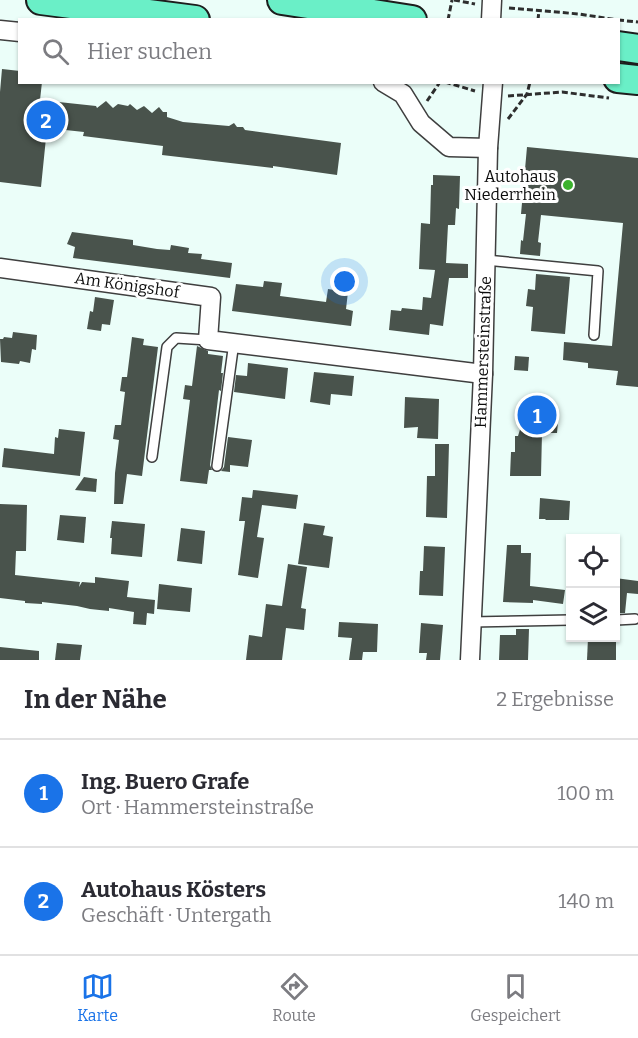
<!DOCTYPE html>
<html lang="de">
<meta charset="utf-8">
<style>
body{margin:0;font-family:Bitter,serif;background:#f7f7f7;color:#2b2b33}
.controls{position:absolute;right:18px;bottom:18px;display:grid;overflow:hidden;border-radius:0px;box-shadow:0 2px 4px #0004}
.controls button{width:54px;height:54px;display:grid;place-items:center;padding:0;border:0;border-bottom:2px solid #e1e1e2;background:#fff;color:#2b2b33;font:30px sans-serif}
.you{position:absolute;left:345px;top:282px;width:21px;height:21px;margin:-15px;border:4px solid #fff;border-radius:50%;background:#1a73e8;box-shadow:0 0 0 9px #1a73e833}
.badge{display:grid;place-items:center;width:39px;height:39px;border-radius:50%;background:#1a73e8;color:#fff;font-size:20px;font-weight:700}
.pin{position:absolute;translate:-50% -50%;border:3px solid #fff;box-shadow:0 2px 6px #0006}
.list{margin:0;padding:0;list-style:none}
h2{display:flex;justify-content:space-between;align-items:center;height:78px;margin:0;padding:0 24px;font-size:26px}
h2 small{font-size:20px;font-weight:400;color:#7c7c81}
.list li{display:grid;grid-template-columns:39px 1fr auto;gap:18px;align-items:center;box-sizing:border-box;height:108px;padding:0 24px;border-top:2px solid #e1e1e2}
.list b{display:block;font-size:22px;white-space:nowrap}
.list p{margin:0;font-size:20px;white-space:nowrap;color:#7c7c81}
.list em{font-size:20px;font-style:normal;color:#7c7c81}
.icon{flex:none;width:33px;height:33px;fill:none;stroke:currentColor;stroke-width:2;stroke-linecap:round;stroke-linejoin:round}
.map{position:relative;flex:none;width:638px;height:660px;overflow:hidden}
.search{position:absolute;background:#fff;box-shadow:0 2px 4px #0004;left:18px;right:18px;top:18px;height:66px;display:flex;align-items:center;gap:15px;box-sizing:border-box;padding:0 21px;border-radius:0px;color:#7c7c81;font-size:22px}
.sheet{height:294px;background:#fff}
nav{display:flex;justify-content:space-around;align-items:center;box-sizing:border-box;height:84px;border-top:2px solid #e1e1e2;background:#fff;font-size:16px;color:#7c7c81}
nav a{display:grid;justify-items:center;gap:3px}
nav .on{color:#1a73e8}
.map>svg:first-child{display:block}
.building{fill:#49534c}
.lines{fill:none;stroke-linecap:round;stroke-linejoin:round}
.lane-casing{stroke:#3f3f3f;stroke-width:12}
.street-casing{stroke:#3f3f3f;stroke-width:21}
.primary-casing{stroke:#1d1d1d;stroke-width:32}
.path{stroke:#2e2e2e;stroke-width:3;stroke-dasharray:6 3;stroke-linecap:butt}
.lane{stroke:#fff;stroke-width:9}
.street{stroke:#fff;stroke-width:18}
.primary{stroke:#6aefc7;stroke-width:28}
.poi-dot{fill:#3bb22d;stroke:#fff;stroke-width:2}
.labels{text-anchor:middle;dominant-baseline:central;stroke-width:6;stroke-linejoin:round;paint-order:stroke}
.poi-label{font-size:16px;fill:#0c0c0c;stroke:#fff;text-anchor:end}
.street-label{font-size:16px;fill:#0c0c0c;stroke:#fff}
</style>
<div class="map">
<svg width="638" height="660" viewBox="0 0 638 660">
<rect width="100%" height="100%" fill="#ebfef9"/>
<g class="building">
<path d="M 2,69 L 20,71 L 20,82 L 42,82 L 40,100 L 96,106 L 97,108 L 106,101 L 113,108 L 118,104 L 128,106 L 130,104 L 137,110 L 144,106 L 152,113 L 159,107 L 163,112 L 167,112 L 167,117 L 183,122 L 229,126 L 234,123 L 237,127 L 243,127 L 245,130 L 341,143 L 337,175 L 273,166 L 273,168 L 162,155 L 163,146 L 83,136 L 84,132 L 47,128 L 41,187 L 0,182 L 0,92 Z"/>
<path d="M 527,147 L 638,158 L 638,387 L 616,385 L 618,371 L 588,368 L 588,363 L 563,360 L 564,342 L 612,346 L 623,223 L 541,215 L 538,242 L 541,243 L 540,256 L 520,254 L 521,240 L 523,241 L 526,214 L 521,214 Z"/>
<path d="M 433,175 L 460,176 L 459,209 L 456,208 L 455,225 L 448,225 L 446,263 L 468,264 L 468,278 L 449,278 L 443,326 L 430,324 L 429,335 L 389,330 L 391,310 L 401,311 L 402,308 L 422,310 L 423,297 L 431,298 L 435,270 L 419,269 L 421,223 L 430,224 L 431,185 L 433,185 Z"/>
<path d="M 72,232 L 133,240 L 133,245 L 157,249 L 170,250 L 171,245 L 189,248 L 188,253 L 202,254 L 201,259 L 232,263 L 230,278 L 73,258 L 75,247 L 67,244 Z"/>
<path d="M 536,274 L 570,277 L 565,334 L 531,331 L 533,307 L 526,306 L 528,289 L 535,290 Z"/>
<path d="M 264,281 L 282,283 L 280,296 L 326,302 L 328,289 L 348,292 L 346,309 L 353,311 L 351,326 L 232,311 L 236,284 L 263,287 Z"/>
<path d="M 95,297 L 114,300 L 110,325 L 102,324 L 101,331 L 87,329 L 90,311 L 93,312 Z"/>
<path d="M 13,332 L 37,335 L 36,350 L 32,349 L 30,363 L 20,361 L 19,364 L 1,362 L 0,339 L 3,339 L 4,337 L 12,338 Z"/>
<path d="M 132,337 L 144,339 L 143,345 L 158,347 L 142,476 L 127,474 L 123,504 L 114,504 L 115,473 L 119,440 L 113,439 L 115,425 L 121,425 L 125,392 L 120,391 L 122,377 L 127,377 Z"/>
<path d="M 197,346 L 208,351 L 208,354 L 223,356 L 221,373 L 223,373 L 221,391 L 219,390 L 210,465 L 212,470 L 209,470 L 207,484 L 180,481 L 190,400 L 183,399 L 185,385 L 192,386 Z"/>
<path d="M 515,356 L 529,357 L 528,371 L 514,370 Z"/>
<path d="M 248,363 L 288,368 L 285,399 L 234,392 L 236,375 L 247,376 Z"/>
<path d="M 314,372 L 354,376 L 352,396 L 331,394 L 330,405 L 310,402 Z"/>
<path d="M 405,397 L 439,399 L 438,439 L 417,438 L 418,427 L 404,428 Z"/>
<path d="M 532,400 L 551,402 L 551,420 L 558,422 L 557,433 L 542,433 L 541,476 L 510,476 L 511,452 L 515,452 L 515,436 L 518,436 L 523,420 L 524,407 L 531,408 Z"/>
<path d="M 59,429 L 85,432 L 80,476 L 2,467 L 4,448 L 54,454 L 55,437 L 58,438 Z"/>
<path d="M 228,437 L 252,440 L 248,467 L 230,465 L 230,472 L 221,471 L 224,467 Z"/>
<path d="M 435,444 L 449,444 L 447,518 L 426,517 L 427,476 L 435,476 Z"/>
<path d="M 84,477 L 97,479 L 96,492 L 75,490 Z"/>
<path d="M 253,490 L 298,495 L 296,509 L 262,505 L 257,537 L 264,538 L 258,578 L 238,575 L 245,521 L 239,521 L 242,497 L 252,498 Z"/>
<path d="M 540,498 L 570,501 L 569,520 L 545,520 L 546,519 L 539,519 Z"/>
<path d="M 0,504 L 27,505 L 26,551 L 16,551 L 15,575 L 80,582 L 79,587 L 82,582 L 95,583 L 95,577 L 129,581 L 127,597 L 155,600 L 154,614 L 147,613 L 146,625 L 133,624 L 134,612 L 109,608 L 109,611 L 90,609 L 77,606 L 42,602 L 42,604 L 25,603 L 25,601 L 0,598 Z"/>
<path d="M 60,515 L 86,517 L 84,543 L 57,540 Z"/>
<path d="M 112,521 L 145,524 L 142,557 L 111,554 L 112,538 L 110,538 Z"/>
<path d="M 304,523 L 325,526 L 323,535 L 333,537 L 329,568 L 298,564 Z"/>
<path d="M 181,528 L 205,531 L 202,564 L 177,561 Z"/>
<path d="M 507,545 L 521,545 L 521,553 L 531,553 L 530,586 L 565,590 L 563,604 L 533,600 L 533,603 L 503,602 Z"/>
<path d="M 424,546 L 445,547 L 443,596 L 419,595 L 420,571 L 423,571 Z"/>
<path d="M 288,564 L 307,567 L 301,608 L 306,609 L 304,630 L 286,628 L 282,660 L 246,660 L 249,635 L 262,637 L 266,604 L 282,606 Z"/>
<path d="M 615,578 L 638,581 L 638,594 L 627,593 L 625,613 L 615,613 Z"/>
<path d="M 159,584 L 192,588 L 190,612 L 157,609 Z"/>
<path d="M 339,622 L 378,624 L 377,652 L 363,652 L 362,660 L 349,660 L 352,638 L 338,637 Z"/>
<path d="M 421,623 L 443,625 L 440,660 L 426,660 L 427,653 L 419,653 Z"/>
<path d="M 516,629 L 529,629 L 528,660 L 499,660 L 500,635 L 516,635 Z"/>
<path d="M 588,638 L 616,638 L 616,660 L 587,660 Z"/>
<path d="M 57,643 L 82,645 L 80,660 L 55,660 Z"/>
<path d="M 0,647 L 39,651 L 39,660 L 0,660 Z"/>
</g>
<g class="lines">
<defs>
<g id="lane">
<path d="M 486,260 L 598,271 L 594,335"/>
<path d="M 152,457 L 167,347 L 176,338 L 208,340"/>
<path d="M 217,466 L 234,342"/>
<path d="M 616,620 L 635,619"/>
<path d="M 471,622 L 570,620"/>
</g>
<g id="street">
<path d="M 491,20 L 492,0"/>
<path d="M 0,30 L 20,32"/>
<path d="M 383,82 L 403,94 L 421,123 L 449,147 L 488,148"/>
<path d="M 0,268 L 211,297 L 208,340 L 483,374"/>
<path d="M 470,660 L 483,374 L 488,148 L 493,82"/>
</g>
<g id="primary">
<path d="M 41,0 L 195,20"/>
<path d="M 282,0 L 412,20"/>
<path d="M 618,46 L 638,49"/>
<path d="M 618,78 L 638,80"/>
</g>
</defs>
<use href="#lane" class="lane-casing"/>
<use href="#street" class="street-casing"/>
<use href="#primary" class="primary-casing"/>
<g class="path">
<path d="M 454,0 L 475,4"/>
<path d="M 509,8 L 579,14 L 618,20"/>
<path d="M 448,20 L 452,0"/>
<path d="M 538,20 L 539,10"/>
<path d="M 618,20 L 638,22"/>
<path d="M 445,82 L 475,91"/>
<path d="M 508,96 L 562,92 L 609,98"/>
<path d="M 427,101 L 440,82"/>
<path d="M 508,119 L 527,94 L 530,82"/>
</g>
<use href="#lane" class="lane"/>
<use href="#street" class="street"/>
<use href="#primary" class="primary"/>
</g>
<circle class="poi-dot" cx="568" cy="185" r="6"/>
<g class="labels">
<g class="poi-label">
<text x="556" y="176">Autohaus<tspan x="556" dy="18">Niederrhein</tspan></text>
</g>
<g class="street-label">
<text transform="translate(127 285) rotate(8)">Am Königshof</text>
<text transform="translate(483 352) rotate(-88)">Hammersteinstraße</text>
</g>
</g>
</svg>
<div class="controls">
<button><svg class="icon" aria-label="locate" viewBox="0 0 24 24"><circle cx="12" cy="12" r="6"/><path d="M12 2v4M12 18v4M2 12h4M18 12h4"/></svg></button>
<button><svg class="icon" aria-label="layers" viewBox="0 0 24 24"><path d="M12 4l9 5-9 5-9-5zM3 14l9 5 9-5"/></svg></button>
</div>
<div class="you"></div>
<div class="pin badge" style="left:537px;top:415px">1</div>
<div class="pin badge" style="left:46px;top:120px">2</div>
<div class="search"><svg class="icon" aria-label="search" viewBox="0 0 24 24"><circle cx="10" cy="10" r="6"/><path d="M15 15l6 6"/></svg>Hier suchen</div>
</div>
<section class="sheet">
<h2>In der Nähe<small>2 Ergebnisse</small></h2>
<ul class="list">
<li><span class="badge">1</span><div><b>Ing. Buero Grafe</b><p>Ort · Hammersteinstraße</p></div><em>100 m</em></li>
<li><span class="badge">2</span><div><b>Autohaus Kösters</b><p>Geschäft · Untergath</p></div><em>140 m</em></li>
</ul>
</section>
<nav>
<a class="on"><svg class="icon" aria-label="map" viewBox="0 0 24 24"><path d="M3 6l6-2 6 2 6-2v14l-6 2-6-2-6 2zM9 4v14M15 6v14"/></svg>Karte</a>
<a><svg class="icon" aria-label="directions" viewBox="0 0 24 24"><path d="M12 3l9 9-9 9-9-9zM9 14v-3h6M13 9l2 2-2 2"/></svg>Route</a>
<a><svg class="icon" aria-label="saved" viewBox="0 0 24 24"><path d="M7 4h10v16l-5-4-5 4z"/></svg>Gespeichert</a>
</nav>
